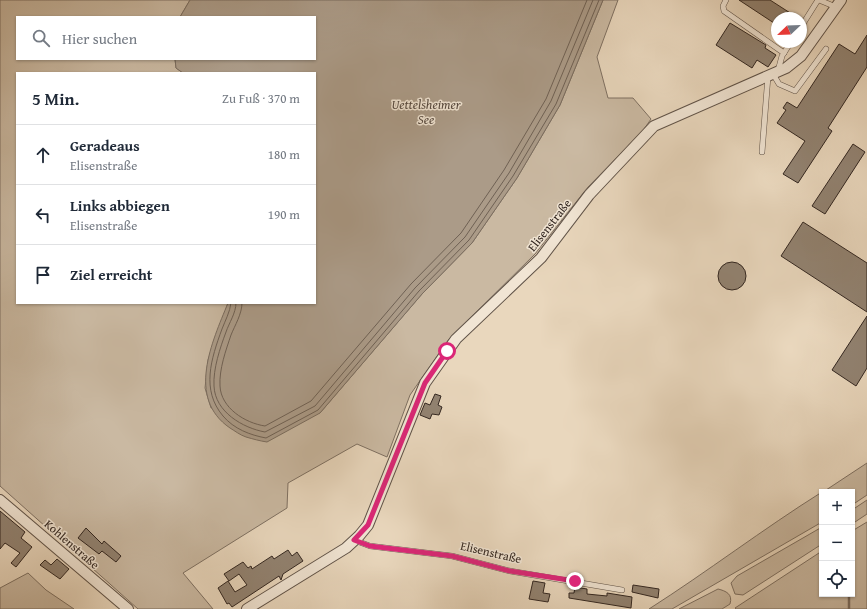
<!DOCTYPE html>
<html lang="de">
<meta charset="utf-8">
<style>
body{margin:0;font-family:"Gentium Book Plus",serif;background:#f6f6f7;color:#1f2937}
.controls{position:absolute;right:12px;bottom:12px;display:grid;overflow:hidden;border-radius:0px;box-shadow:0 1px 3px #0004}
.controls button{width:36px;height:36px;display:grid;place-items:center;padding:0;border:0;border-bottom:1px solid #e0e1e3;background:#fff;color:#1f2937;font:20px sans-serif}
.compass{position:absolute;left:771px;top:12px;width:36px;height:36px;border-radius:50%;background:#fff;box-shadow:0 1px 3px #0004;rotate:247deg}
.stop{position:absolute;width:12px;height:12px;margin:-9px;border:3px solid #db2777;border-radius:50%;background:#fff}
.stop.end{background:#db2777;border-color:#fff;box-shadow:0 1px 4px #0008}
.list{margin:0;padding:0;list-style:none}
h2{display:flex;justify-content:space-between;align-items:center;height:52px;margin:0;padding:0 16px;font-size:17px}
h2 small{font-size:13px;font-weight:400;color:#747a83}
.list li{display:grid;grid-template-columns:26px 1fr auto;gap:12px;align-items:center;box-sizing:border-box;height:60px;padding:0 16px;border-top:1px solid #e0e1e3}
.list b{display:block;font-size:15px;white-space:nowrap}
.list p{margin:0;font-size:13px;white-space:nowrap;color:#747a83}
.list em{font-size:13px;font-style:normal;color:#747a83}
.icon{flex:none;width:22px;height:22px;fill:none;stroke:currentColor;stroke-width:2;stroke-linecap:round;stroke-linejoin:round}
.map{position:relative;flex:none;width:867px;height:609px;overflow:hidden}
.search{position:absolute;background:#fff;box-shadow:0 1px 3px #0004;left:16px;top:16px;width:300px;height:44px;display:flex;align-items:center;gap:10px;box-sizing:border-box;padding:0 14px;border-radius:0px;color:#747a83;font-size:15px}
.panel{position:absolute;background:#fff;box-shadow:0 1px 3px #0004;left:16px;top:72px;width:300px;height:232px;border-radius:0px}
.map>svg:first-child{display:block}
.green{fill:#cab9a2;stroke:#7e7062}
.water{fill:#ab9b88;stroke:#7b6d5f}
.lines{fill:none;stroke-linecap:round;stroke-linejoin:round}
.shore{stroke:#6f6154;stroke-width:1}
.stream{stroke:#7b6d5f;stroke-width:2.5}
.building{fill:#928372;stroke:#332721}
.service-casing{stroke:#605348;stroke-width:6}
.minor-casing{stroke:#605348;stroke-width:12}
.service{stroke:#f1e5d4;stroke-width:5}
.minor{stroke:#f1e5d4;stroke-width:10}
.route{stroke:#db2777;stroke-width:5}
.labels{text-anchor:middle;dominant-baseline:central;stroke-width:3;stroke-linejoin:round;paint-order:stroke}
.street-label{font-size:12px;fill:#332721;stroke:#f1e5d4}
.water-label{font-size:13px;font-style:italic;fill:#574a40;stroke:#f1e5d4}
</style>
<div class="map">
<svg width="867" height="609" viewBox="0 0 867 609">
<rect width="100%" height="100%" fill="#e9d7bd"/>
<filter id="stains"><feTurbulence type="fractalNoise" baseFrequency=".005" numOctaves="4"/><feColorMatrix values="0 0 0 0 .2 0 0 0 0 .09 0 0 0 0 .02 0 0 0 .5 -.17"/></filter>
<radialGradient id="worn" r=".72"><stop offset=".6" stop-color="#630" stop-opacity="0"/><stop offset="1" stop-color="#630" stop-opacity=".3"/></radialGradient>
<g class="green">
<path d="M 0,0 L 190,0 L 180,17 L 17,17 L 17,59 L 175,59 L 176,68 L 183,73 L 17,73 L 17,303 L 228,303 L 208,360 L 205,388 L 211,408 L 320,413 L 422,294 L 472,243 L 517,178 L 560,105 L 603,0 L 618,0 L 597,57 L 608,98 L 633,98 L 651,119 L 642,132 L 588,187 L 535,254 L 449,339 L 410,395 L 387,457 L 357,444 L 288,483 L 287,508 L 183,573 L 213,609 L 138,609 L 0,486 Z"/>
<path d="M 867,463 L 867,495 L 852,505 L 852,492 L 823,492 Z"/>
<path d="M 822,492 L 822,522 L 672,609 L 649,609 C 707,572 763,529 822,492 Z"/>
<path d="M 867,500 L 867,514 L 852,524 L 852,510 Z"/>
<path d="M 867,522 L 867,609 L 736,609 L 735,608 L 822,551 L 822,594 L 852,594 L 852,531 Z"/>
<path d="M 822,527 L 822,544 L 743,595 L 735,594 L 731,583 L 737,576 Z"/>
<path d="M 28,573 L 46,590 L 74,609 L 0,609 L 0,588 Z"/>
<path d="M 718,589 C 726,591 733,594 730,604 L 722,609 L 679,609 Z"/>
</g>
<path class="water" d="M 190,0 L 603,0 L 560,105 L 517,178 L 472,243 L 422,294 L 320,413 L 267,442 C 260,441 253,439 246,437 C 240,435 235,431 230,428 C 186,398 212,342 228,303 L 315,303 L 315,73 L 183,73 L 176,68 L 175,59 L 315,59 L 315,17 L 180,17 Z"/>
<g class="lines">
<g class="shore">
<path d="M 231,303 C 230,312 225,321 222,329 C 211,359 201,390 223,416 C 234,429 250,435 266,438 L 318,410 L 419,291 L 469,240 L 513,176 L 556,104 L 599,0"/>
<path d="M 236,303 C 236,313 229,323 226,332 C 220,348 213,369 214,386 C 215,412 243,428 265,432 L 315,406 L 415,288 L 465,237 L 509,173 L 551,101 L 593,0"/>
<path d="M 242,303 C 242,314 235,325 231,335 C 226,350 219,369 220,386 C 221,408 245,423 265,426 L 311,401 L 411,284 L 461,233 L 504,170 L 546,99 L 587,0"/>
</g>
<g class="stream">
<path d="M 852,555 L 853,535"/>
<path d="M 849,609 L 849,594"/>
</g>
</g>
<g class="building">
<path d="M 739,0 L 770,0 L 798,18 L 777,18 L 777,25 Z"/>
<path d="M 730,23 L 761,42 L 766,45 L 765,48 L 776,55 L 768,67 L 757,60 L 752,68 L 716,45 Z"/>
<path d="M 867,35 L 867,67 L 828,128 L 832,131 L 798,183 L 783,174 L 805,141 L 777,123 L 786,110 L 783,108 L 787,102 L 797,108 L 839,44 L 855,54 Z"/>
<path d="M 853,144 L 865,152 L 825,214 L 812,206 Z"/>
<path d="M 803,222 L 867,263 L 867,312 L 781,256 Z"/>
<circle cx="732" cy="276" r="14"/>
<path d="M 867,316 L 867,368 L 856,386 L 832,370 Z"/>
<path d="M 435,394 L 441,396 L 438,405 L 442,407 L 439,415 L 432,414 L 430,419 L 420,415 L 425,403 L 430,405 Z"/>
<path d="M 0,511 L 25,532 L 21,538 L 32,547 L 16,567 L 11,563 L 20,553 L 5,543 L 0,549 Z"/>
<path d="M 86,528 L 102,544 L 104,541 L 121,556 L 116,562 L 102,551 L 99,554 L 78,538 Z"/>
<path d="M 288,550 L 292,556 L 297,552 L 303,561 L 283,574 L 281,580 L 279,576 L 232,607 L 229,603 L 227,604 L 218,588 L 228,581 L 235,592 L 247,585 L 239,574 L 229,581 L 224,574 L 243,562 L 248,568 L 251,566 L 252,569 L 272,556 L 274,559 Z"/>
<path d="M 57,559 L 69,569 L 60,579 L 40,565 L 45,560 L 51,565 Z"/>
<path d="M 533,581 L 545,583 L 543,593 L 550,594 L 548,602 L 529,599 Z"/>
<path d="M 633,585 L 659,589 L 658,598 L 632,592 Z"/>
<path d="M 575,587 L 587,589 L 587,594 L 607,596 L 607,593 L 632,597 L 631,608 L 569,598 L 569,593 L 574,593 Z"/>
</g>
<g class="lines">
<defs>
<g id="service">
<path d="M 726,0 L 723,6 L 724,11 L 784,53"/>
<path d="M 819,0 L 836,7"/>
<path d="M 801,27 L 818,0"/>
<path d="M 778,71 L 782,56 L 791,42"/>
<path d="M 773,74 L 779,84 L 795,91 L 826,49"/>
<path d="M 762,152 L 768,76"/>
<path d="M 354,540 L 370,546 L 452,556 L 510,571 L 622,590"/>
</g>
<g id="minor">
<path d="M 0,500 L 128,609"/>
<path d="M 247,609 L 346,548 L 359,536 L 368,525 L 425,383 L 456,339 L 541,258 L 589,195 L 654,126 L 786,68 L 801,56 L 841,0"/>
</g>
</defs>
<use href="#service" class="service-casing"/>
<use href="#minor" class="minor-casing"/>
<use href="#service" class="service"/>
<use href="#minor" class="minor"/>
</g>
<g class="lines">
<path class="route" d="M 447,351 L 425,383 L 368,525 L 354,540 L 370,546 L 452,556 L 510,571 L 575,581"/>
</g>
<g class="labels">
<g class="street-label">
<text transform="translate(549 225) rotate(-52)">Elisenstraße</text>
<text transform="translate(72 544) rotate(41)">Kohlenstraße</text>
<text transform="translate(491 552) rotate(13)">Elisenstraße</text>
</g>
<g class="water-label">
<text x="426" y="104">Uettelsheimer<tspan x="426" dy="15">See</tspan></text>
</g>
</g>
<rect width="100%" height="100%" filter="url(#stains)"/>
<rect width="100%" height="100%" fill="url(#worn)"/>
</svg>
<div class="controls">
<button>+</button>
<button>−</button>
<button><svg class="icon" aria-label="locate" viewBox="0 0 24 24"><circle cx="12" cy="12" r="6"/><path d="M12 2v4M12 18v4M2 12h4M18 12h4"/></svg></button>
</div>
<svg class="compass" viewBox="-18 -18 36 36"><path d="M0-13l5 13h-10z" fill="#e53935"/><path d="M0 13l5-13h-10z" fill="#747a83"/></svg>
<div class="stop" style="left:447px;top:351px"></div>
<div class="stop end" style="left:575px;top:581px"></div>
<div class="search"><svg class="icon" aria-label="search" viewBox="0 0 24 24"><circle cx="10" cy="10" r="6"/><path d="M15 15l6 6"/></svg>Hier suchen</div>
<section class="panel">
<h2>5 Min.<small>Zu Fuß · 370 m</small></h2>
<ul class="list">
<li><svg class="icon" aria-label="ahead" viewBox="0 0 24 24"><path d="M12 20V5M6 11l6-6 6 6"/></svg><div><b>Geradeaus</b><p>Elisenstraße</p></div><em>180 m</em></li>
<li><svg class="icon" aria-label="left" viewBox="0 0 24 24"><path d="M17 20v-9H6M10 6l-5 5 5 5"/></svg><div><b>Links abbiegen</b><p>Elisenstraße</p></div><em>190 m</em></li>
<li><svg class="icon" aria-label="arrive" viewBox="0 0 24 24"><path d="M6 21V4h12l-3 4 3 4H6"/></svg><div><b>Ziel erreicht</b></div></li>
</ul>
</section>
</div>
